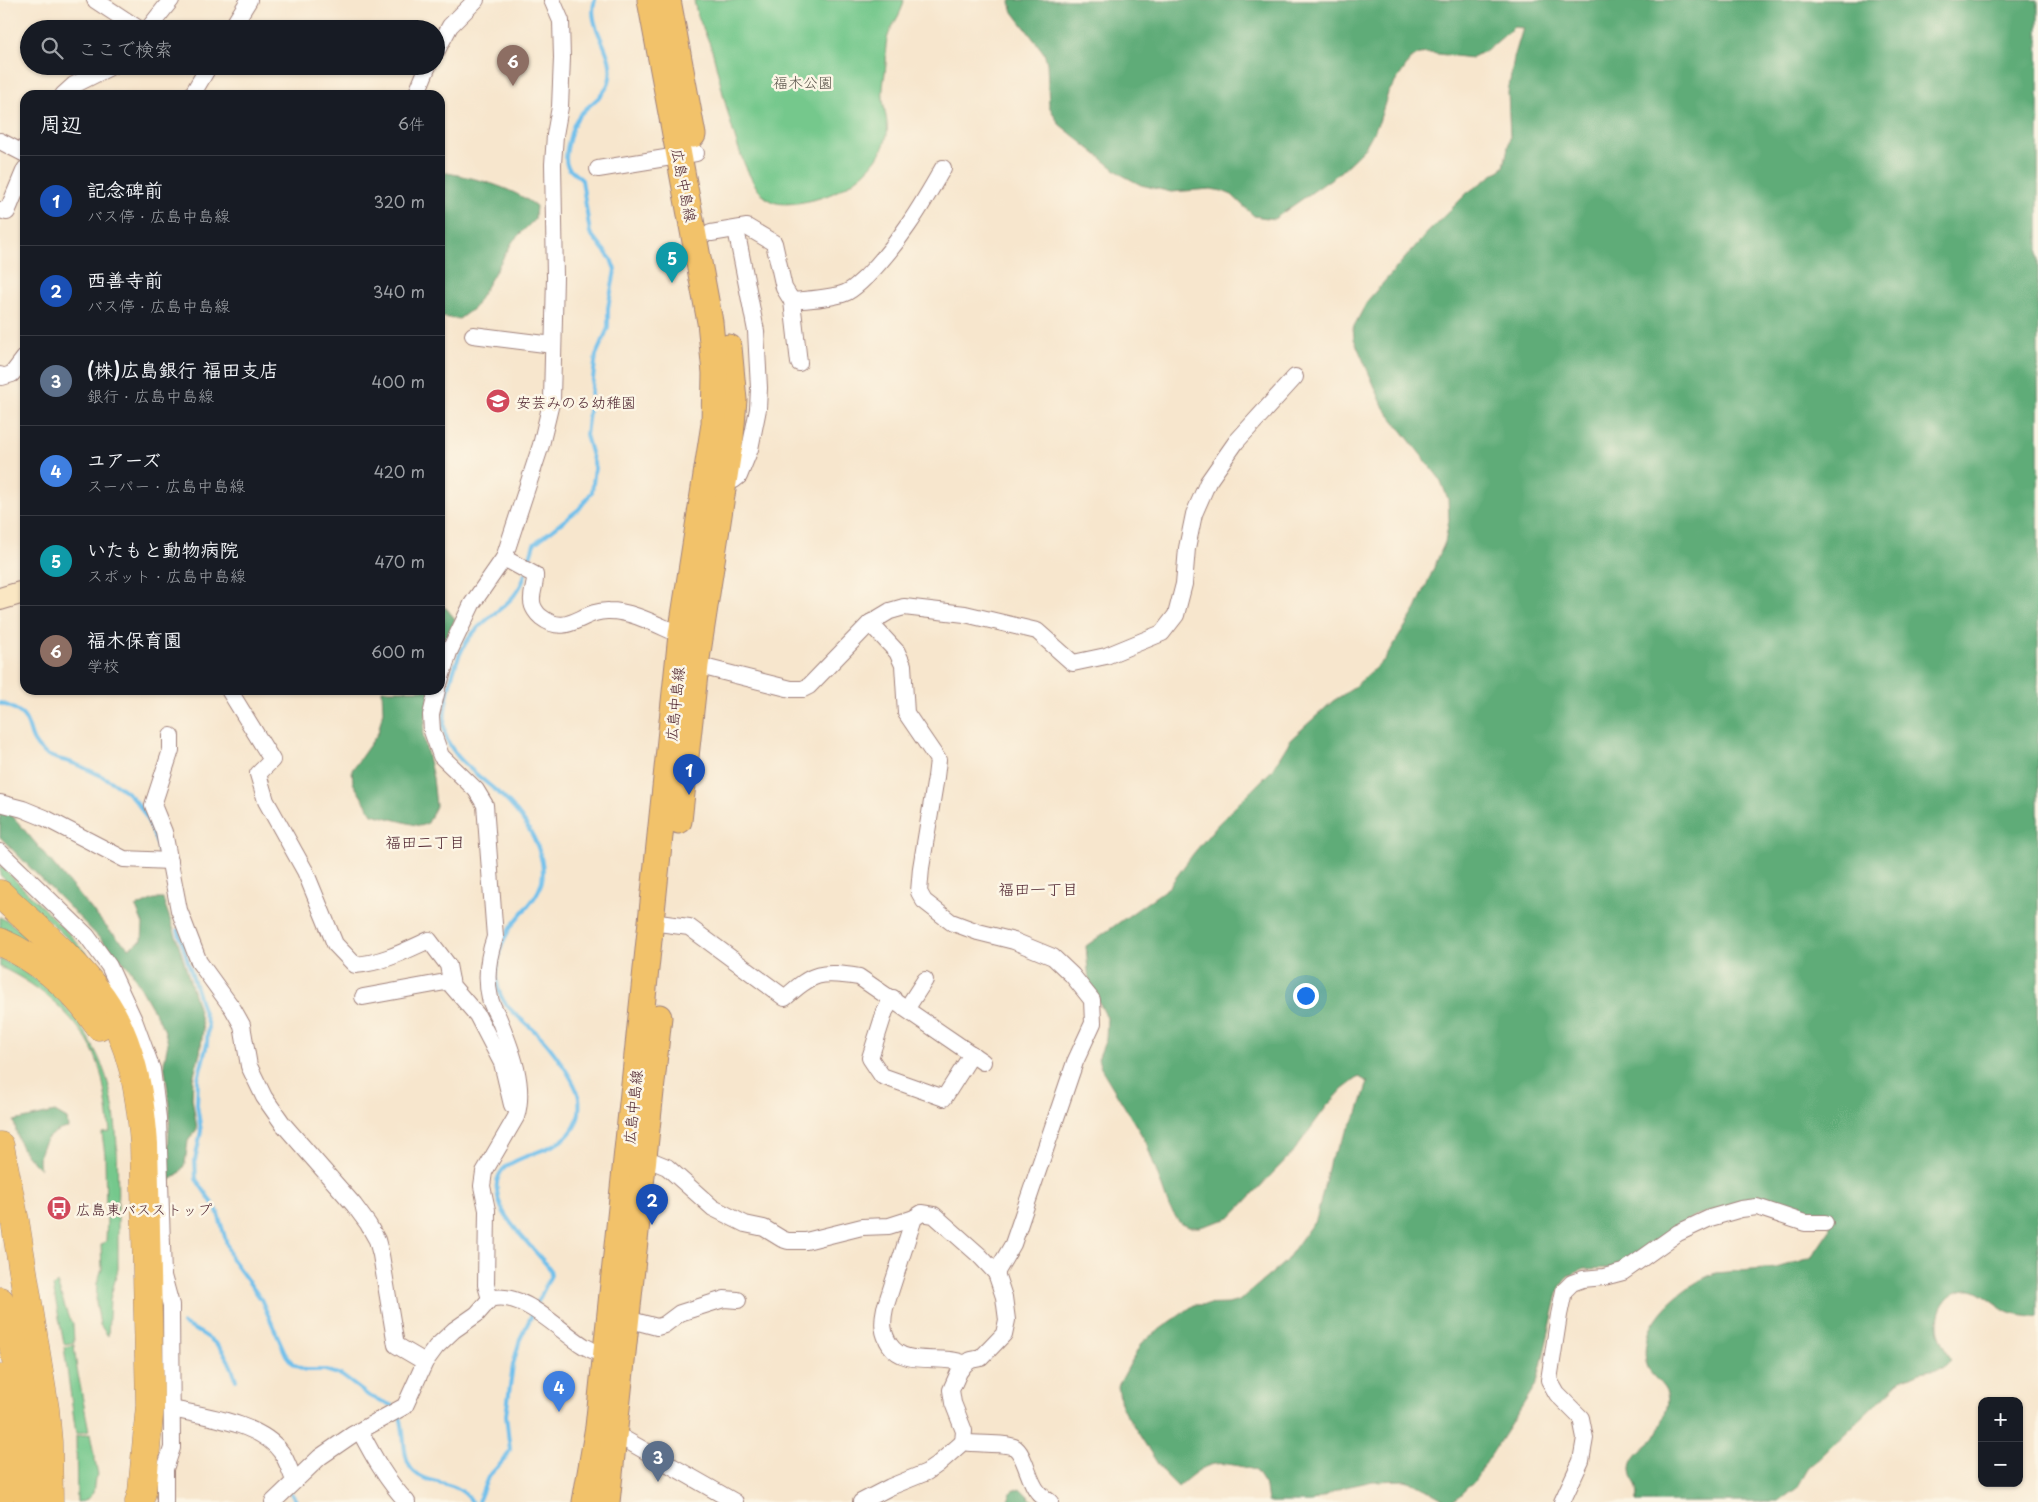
<!DOCTYPE html>
<html lang="ja">
<meta charset="utf-8">
<style>
body{margin:0;font-family:"Playpen Sans","Klee One",sans-serif;background:#242831;color:#f1f3f6}
.controls{position:absolute;right:15px;bottom:15px;display:grid;overflow:hidden;border-radius:10px;box-shadow:0 1px 4px #0004}
.controls button{width:45px;height:45px;display:grid;place-items:center;padding:0;border:0;border-bottom:1px solid #363941;background:#171b24;color:#f1f3f6;font:25px sans-serif}
.you{position:absolute;left:1305px;top:995px;width:18px;height:18px;margin:-12px;border:4px solid #fff;border-radius:50%;background:#1a73e8;box-shadow:0 0 0 8px #1a73e833}
.badge{display:grid;place-items:center;width:32px;height:32px;border-radius:50%;background:#7c3aed;color:#fff;font-size:16px;font-weight:700}
.pin{position:absolute;translate:-50% -41px;filter:drop-shadow(0 1px 2px #0008)}
.pin::after{content:'';position:absolute;top:26px;width:18px;height:15px;background:inherit;clip-path:polygon(0 0,100% 0,50% 100%)}
.list{margin:0;padding:0;list-style:none}
h2{display:flex;justify-content:space-between;align-items:center;height:65px;margin:0;padding:0 20px;font-size:21px}
h2 small{font-size:16px;font-weight:400;color:#9ea1a6}
.list li{display:grid;grid-template-columns:32px 1fr auto;gap:15px;align-items:center;box-sizing:border-box;height:90px;padding:0 20px;border-top:1px solid #363941}
.list b{display:block;font-size:19px;white-space:nowrap}
.list p{margin:0;font-size:16px;white-space:nowrap;color:#9ea1a6}
.list em{font-size:16px;font-style:normal;color:#9ea1a6}
.icon{flex:none;width:28px;height:28px;fill:none;stroke:currentColor;stroke-width:2;stroke-linecap:round;stroke-linejoin:round}
.map{position:relative;flex:none;width:2038px;height:1502px;overflow:hidden}
.search{position:absolute;background:#171b24;box-shadow:0 1px 4px #0004;left:20px;top:20px;width:425px;height:55px;display:flex;align-items:center;gap:12px;box-sizing:border-box;padding:0 18px;border-radius:28px;color:#9ea1a6;font-size:19px}
.panel{position:absolute;background:#171b24;box-shadow:0 1px 4px #0004;left:20px;top:90px;width:425px;height:605px;border-radius:15px}
.map>svg:first-child{display:block}
.green{fill:#74c88c;stroke:#5f745c}
.forest{fill:#5fac78;stroke:#546652}
.lines{fill:none;stroke-linecap:round;stroke-linejoin:round}
.stream{stroke:#71c0eb;stroke-width:4}
.street-casing{stroke:#a0827c;stroke-width:18}
.secondary-casing{stroke:#a0827c;stroke-width:24}
.primary-casing{stroke:#a0827c;stroke-width:27}
.highway-casing{stroke:#a0827c;stroke-width:29}
.street{stroke:#fff;stroke-width:16}
.secondary{stroke:#fae7c3;stroke-width:22}
.primary{stroke:#f2c26a;stroke-width:25}
.highway{stroke:#f2c26a;stroke-width:28}
.labels{text-anchor:middle;dominant-baseline:central;stroke-width:5;stroke-linejoin:round;paint-order:stroke}
.park-label{font-size:15px;fill:#575248;stroke:#fcf5e5}
.street-label{font-size:15px;fill:#4a1f2b;stroke:#fcf5e5}
.poi-label{font-size:15px;fill:#4a1f2b;stroke:#fcf5e5;text-anchor:start}
.neighbourhood-label{font-size:16px;fill:#4a1f2b;stroke:#fcf5e5}
</style>
<div class="map">
<svg width="2038" height="1502" viewBox="0 0 2038 1502">
<rect width="100%" height="100%" fill="#fcf5e5"/>
<filter id="ink" filterUnits="userSpaceOnUse"><feTurbulence type="fractalNoise" baseFrequency=".02" numOctaves="2"/><feDisplacementMap in="SourceGraphic" scale="10" xChannelSelector="R" yChannelSelector="G"/><feConvolveMatrix kernelMatrix="1 2 1 2 8 2 1 2 1" color-interpolation-filters="sRGB"/></filter>
<filter id="wash" filterUnits="userSpaceOnUse"><feTurbulence type="fractalNoise" baseFrequency=".0096" numOctaves="4" result="noise"/><feDisplacementMap in="SourceGraphic" scale="20" xChannelSelector="R" yChannelSelector="G"/><feGaussianBlur stdDeviation="1.12" result="paint"/><feColorMatrix in="noise" values="0 0 0 0 0 0 0 0 0 0 0 0 0 0 0 0 0 1.4 0 .05"/><feComposite in="paint" operator="in"/></filter>
<g filter="url(#wash)">
<rect width="100%" height="100%" fill="#f7e6cd"/>
<g class="green">
<path d="M 694,0 L 904,0 C 902,16 887,29 886,45 C 885,52 887,58 886,64 C 885,76 882,87 883,98 C 884,113 890,125 886,139 C 879,165 853,184 831,194 C 817,200 782,209 769,200 C 739,182 722,84 712,50 C 706,32 697,20 694,0 Z"/>
<path d="M 0,865 L 74,939 L 104,975 L 102,976 L 70,941 L 0,875 Z"/>
<path d="M 0,917 L 9,922 L 52,955 L 0,931 Z"/>
<path d="M 0,959 C 57,984 101,1039 112,1100 C 119,1137 117,1175 118,1211 L 106,1214 L 105,1155 L 102,1133 L 110,1132 C 107,1109 105,1085 98,1063 C 84,1022 39,984 0,967 Z"/>
<path d="M 118,1216 L 118,1269 L 110,1299 L 108,1336 L 100,1325 L 96,1302 L 97,1283 L 102,1269 L 101,1245 L 106,1241 L 107,1217 Z"/>
<path d="M 57,1283 L 69,1319 L 73,1323 L 74,1343 L 64,1344 L 53,1287 Z"/>
<path d="M 74,1345 L 77,1369 L 89,1431 L 76,1434 L 64,1347 Z"/>
<path d="M 90,1434 L 98,1475 L 95,1478 L 93,1493 L 85,1501 L 77,1502 L 76,1436 Z"/>
</g>
<g class="forest">
<path d="M 1011,0 L 2038,0 L 2038,1317 C 2029,1315 2016,1315 2008,1311 C 1998,1306 1981,1290 1971,1289 C 1948,1287 1934,1312 1939,1332 C 1942,1342 1947,1351 1951,1361 L 1943,1368 L 1919,1372 L 1901,1380 L 1808,1469 L 1797,1488 L 1778,1502 L 1636,1502 C 1642,1490 1631,1481 1631,1469 C 1631,1455 1648,1446 1656,1436 C 1660,1428 1665,1416 1667,1407 C 1672,1386 1653,1381 1648,1368 C 1633,1326 1681,1287 1715,1273 L 1776,1268 L 1811,1258 L 1830,1230 L 1829,1215 L 1790,1207 L 1730,1207 L 1694,1216 L 1641,1252 L 1611,1268 L 1585,1269 L 1568,1276 L 1559,1289 L 1537,1383 L 1475,1480 L 1453,1502 L 1448,1502 L 1415,1483 L 1405,1480 L 1373,1481 L 1341,1488 L 1311,1502 L 1268,1502 L 1266,1487 L 1255,1470 C 1216,1460 1209,1459 1178,1487 L 1163,1472 L 1121,1406 L 1118,1386 L 1141,1344 L 1149,1337 L 1194,1305 L 1228,1304 L 1239,1301 L 1285,1262 L 1317,1217 L 1330,1160 L 1358,1113 L 1368,1082 L 1359,1077 L 1343,1089 L 1327,1106 L 1294,1151 L 1230,1218 L 1200,1227 L 1189,1227 L 1180,1223 L 1169,1207 L 1146,1142 L 1101,1068 L 1098,1059 L 1106,1039 L 1107,1018 L 1089,982 L 1086,946 L 1169,887 L 1193,854 L 1218,824 L 1272,770 L 1291,739 L 1333,701 L 1352,689 L 1385,659 L 1416,609 L 1445,542 L 1449,520 L 1448,499 L 1440,479 L 1384,408 L 1354,339 L 1353,328 L 1368,300 L 1428,232 L 1467,193 L 1504,167 L 1510,137 L 1508,92 L 1514,58 L 1523,28 L 1514,27 L 1490,48 L 1471,58 L 1430,53 L 1419,54 L 1411,59 L 1388,93 L 1379,122 L 1364,149 L 1338,174 L 1274,219 L 1254,216 L 1232,195 L 1222,191 L 1211,189 L 1171,192 L 1141,185 L 1122,175 L 1059,124 L 1049,106 L 1047,63 L 1044,53 L 1013,12 L 1010,2 Z"/>
<path d="M 442,172 C 475,178 510,186 536,206 L 535,219 L 513,241 L 474,308 L 459,319 L 440,317 L 440,175 Z"/>
<path d="M 440,605 L 447,609 L 455,619 L 440,656 Z"/>
<path d="M 382,690 L 430,690 L 423,735 L 433,778 L 436,806 L 428,823 L 420,826 L 372,814 L 353,783 L 352,770 L 378,733 L 383,711 Z"/>
<path d="M 0,810 L 10,813 L 109,930 L 129,948 L 142,940 L 143,924 L 136,907 L 154,899 L 163,899 L 178,942 L 198,1008 L 203,1030 L 200,1053 L 193,1078 L 192,1098 L 197,1129 L 188,1141 L 185,1164 L 178,1175 L 167,1182 L 170,1106 L 164,1063 L 168,1043 L 164,1029 L 130,969 L 0,837 Z"/>
<path d="M 55,1112 L 67,1119 L 68,1128 C 47,1131 36,1149 40,1169 C 22,1151 19,1147 14,1121 Z"/>
<path d="M 1020,1488 L 1034,1502 L 1007,1502 L 1012,1491 Z"/>
</g>
<g class="lines">
<g class="stream">
<path d="M 527,567 L 534,544 L 579,509 L 592,492 L 595,467 L 586,435 L 596,355 L 608,328 L 608,308 L 615,270 L 611,259 L 590,233 L 582,180 C 578,176 571,172 568,167 C 562,159 572,124 579,116 C 588,104 604,98 609,82 C 618,52 585,28 595,0"/>
<path d="M 525,574 C 518,602 493,611 475,631 C 455,651 445,697 444,724 C 443,754 483,778 502,796 C 520,813 538,838 542,862 C 548,894 524,907 509,930 C 501,943 498,955 497,971 C 494,1003 516,1014 537,1033 C 549,1044 576,1081 579,1098 C 587,1167 490,1141 497,1191 C 498,1198 500,1205 503,1211 C 515,1233 535,1249 550,1269 L 551,1275 L 536,1306"/>
<path d="M 0,703 C 41,716 20,733 43,752 C 53,760 64,759 75,764 C 127,786 147,800 160,857"/>
<path d="M 178,930 L 208,1026 L 207,1044 L 198,1079 L 197,1105 L 201,1131 L 195,1160 L 196,1179 L 217,1210 L 231,1258 L 261,1299 L 286,1355 L 293,1364 L 305,1370 L 325,1370 L 341,1375 L 369,1396 L 393,1406"/>
<path d="M 183,1324 C 212,1337 227,1348 236,1380"/>
<path d="M 399,1414 C 406,1430 401,1451 410,1467 C 423,1488 456,1476 472,1502"/>
<path d="M 291,1493 L 297,1502"/>
<path d="M 478,1502 L 488,1477 L 505,1459 L 510,1450 L 506,1415 L 513,1365 L 520,1339 L 533,1313"/>
</g>
</g>
</g>
<g filter="url(#ink)">
<g class="lines">
<defs>
<g id="street">
<path d="M 95,0 L 139,29"/>
<path d="M 148,29 L 171,0"/>
<path d="M 231,29 L 249,0"/>
<path d="M 436,52 L 450,26 L 476,0"/>
<path d="M 63,95 L 74,85 L 112,66"/>
<path d="M 192,95 L 209,66"/>
<path d="M 416,95 L 428,66"/>
<path d="M 0,141 L 25,154"/>
<path d="M 598,169 L 696,153"/>
<path d="M 0,210 L 7,212 L 25,169"/>
<path d="M 711,233 L 747,227 L 774,243 L 784,288 L 792,301 L 799,363"/>
<path d="M 792,301 C 809,299 829,299 845,293 C 853,290 859,283 866,277 C 898,245 921,207 943,168"/>
<path d="M 473,335 L 553,345"/>
<path d="M 0,375 L 2,377 L 12,374 L 25,357"/>
<path d="M 717,481 L 734,480 L 739,476 L 750,449 L 758,409 L 759,388 L 756,331 L 736,229"/>
<path d="M 504,558 L 535,575 C 536,585 531,592 532,601 C 532,607 537,614 541,617 C 568,638 581,610 609,611 C 633,611 659,626 681,635 L 696,665 L 791,689 L 803,689 L 809,686 L 870,623 L 890,611 L 904,607 L 965,614 L 1037,631 L 1073,663 L 1106,656 L 1162,633 L 1176,615 L 1184,584 L 1187,548 L 1194,514 L 1208,482 L 1236,442 L 1295,377"/>
<path d="M 870,623 L 897,652 L 903,665 L 906,713 L 938,760 L 936,777 L 921,868 L 919,892 L 924,901 L 951,922 L 978,932 L 1014,941 L 1053,957 L 1072,975 L 1092,1000 L 1093,1023 L 1075,1062 L 1013,1244 L 996,1273"/>
<path d="M 440,681 L 449,652 L 472,604 L 504,558 L 541,445 L 552,399 L 555,277 L 553,164 L 555,135 L 560,107 L 562,58 L 561,21 L 552,0"/>
<path d="M 229,690 L 272,760 L 258,774 L 266,801 L 305,871 L 335,944 L 355,965 C 382,963 405,951 429,940 L 448,965 L 452,986 L 477,1015 L 502,1063 L 512,1105"/>
<path d="M 437,690 L 431,715 L 432,731 L 441,756 L 476,790 L 485,805 L 495,937 C 488,957 485,977 490,998 C 491,1005 496,1012 499,1019 C 511,1049 526,1085 516,1117 L 484,1172 L 482,1186 L 487,1210 L 486,1285 L 490,1299"/>
<path d="M 171,736 L 171,750 L 153,805 L 164,832 L 179,910 L 199,962 L 233,1009 L 242,1025 L 249,1066 L 264,1097 L 283,1124 L 354,1205 L 368,1224 L 377,1240 L 381,1255 L 396,1345 L 425,1362"/>
<path d="M 0,803 L 23,809 L 45,818 L 124,859 L 170,861"/>
<path d="M 0,852 L 87,936 L 109,966 L 134,1020 L 152,1069 L 158,1118 L 163,1276 L 171,1305 L 172,1448 L 165,1469 L 165,1502"/>
<path d="M 651,922 L 689,927 L 785,998 C 813,972 821,971 859,977 L 983,1062"/>
<path d="M 363,997 L 451,981"/>
<path d="M 893,998 L 885,1011 L 870,1058 L 882,1076 L 944,1098 L 972,1054"/>
<path d="M 907,1008 L 925,980"/>
<path d="M 635,1156 L 645,1158 L 667,1167 L 713,1208 L 745,1224 L 764,1228 L 782,1239 L 788,1241 L 806,1241 L 862,1227 L 889,1226 L 914,1218"/>
<path d="M 627,1319 L 657,1327 L 664,1325 L 680,1313 L 724,1299 L 738,1300"/>
<path d="M 172,1409 C 204,1416 261,1423 281,1452 C 287,1460 290,1471 294,1480"/>
<path d="M 606,1430 L 626,1440 L 735,1502"/>
<path d="M 360,1431 C 373,1456 387,1481 407,1502"/>
<path d="M 963,1442 L 964,1431 L 953,1403 L 951,1390 L 959,1372 L 965,1364 L 971,1360 L 981,1358 L 1004,1334 L 1007,1320 L 1004,1297 L 996,1273 L 979,1255 L 934,1215 L 922,1213 L 914,1218 L 885,1308 C 882,1322 882,1333 890,1345 C 905,1368 942,1353 965,1364"/>
<path d="M 273,1502 L 320,1457 L 352,1435 L 405,1406 L 425,1362 L 436,1347 L 454,1330 L 477,1314 L 490,1299 C 522,1289 559,1331 584,1346 C 593,1351 604,1355 613,1357"/>
<path d="M 861,1502 L 890,1487 L 927,1472 L 937,1465 L 963,1442 C 978,1445 1003,1442 1014,1447 C 1025,1453 1028,1481 1038,1492 C 1041,1496 1046,1499 1050,1502"/>
<path d="M 1562,1502 L 1581,1461 L 1585,1438 L 1581,1418 L 1557,1394 L 1549,1380 L 1559,1315 L 1564,1291 L 1572,1283 L 1583,1279 L 1604,1277 L 1623,1272 L 1678,1233 L 1710,1218 L 1741,1209 L 1757,1207 L 1805,1223 L 1825,1223"/>
</g>
<path id="secondary" d="M 0,599 L 20,593"/>
<g id="primary">
<path d="M 668,0 L 693,135"/>
<path d="M 679,821 L 696,665 L 731,437 L 734,400 L 729,347"/>
<path d="M 585,1502 L 598,1427 L 681,635 L 714,424 L 715,373 L 710,322 L 650,0"/>
<path d="M 607,1502 L 659,1017"/>
</g>
<g id="highway">
<path d="M 0,894 C 35,927 74,959 102,998 C 132,1041 140,1093 144,1144 L 150,1405 L 142,1492 L 139,1502"/>
<path d="M 0,942 C 41,960 74,989 99,1026"/>
<path d="M 0,1146 L 15,1221 L 45,1409 L 48,1442 L 49,1502"/>
<path d="M 0,1301 C 22,1359 28,1439 28,1502"/>
<path d="M 0,1378 L 4,1443 L 0,1498"/>
</g>
</defs>
<use href="#street" class="street-casing"/>
<use href="#secondary" class="secondary-casing"/>
<use href="#primary" class="primary-casing"/>
<use href="#highway" class="highway-casing"/>
<use href="#street" class="street"/>
<use href="#secondary" class="secondary"/>
<use href="#primary" class="primary"/>
<use href="#highway" class="highway"/>
</g>
</g>
<defs>
<symbol id="school-disc" viewBox="-11 -11 22 22"><circle r="9.5" fill="#d1495b" stroke="#fcf5e5"/><path d="M0-5L7-2L0 1L-7-2ZM-4 1L0 2.5L4 1V4Q0 6-4 4Z" fill="#fff"/></symbol>
<symbol id="bus-disc" viewBox="-11 -11 22 22"><circle r="9.5" fill="#d1495b" stroke="#fcf5e5"/><path d="M-5-6H5V4H4V6H2V4H-2V6H-4V4H-5ZM-3.5-4V0h7V-4ZM-3.5 1.2v1.5H-2V1.2ZM2 1.2v1.5H3.5V1.2Z" fill="#fff"/></symbol>
</defs>
<g fill-rule="evenodd">
<use href="#school-disc" x="484" y="387" width="28" height="28"/>
<use href="#bus-disc" x="45" y="1194" width="28" height="28"/>
</g>
<g class="labels">
<g class="park-label">
<text x="803" y="81">福木公園</text>
</g>
<g class="street-label">
<text transform="translate(685 185) rotate(79)">広島中島線</text>
<text transform="translate(674 704) rotate(-84)">広島中島線</text>
<text transform="translate(632 1107) rotate(-84)">広島中島線</text>
</g>
<g class="poi-label">
<text x="516" y="401">安芸みのる幼稚園</text>
<text x="76" y="1208">広島東バスストップ</text>
</g>
<g class="neighbourhood-label">
<text x="425" y="841">福田二丁目</text>
<text x="1038" y="888">福田一丁目</text>
</g>
</g>
</svg>
<div class="controls">
<button>+</button>
<button>−</button>
</div>
<div class="you"></div>
<div class="pin badge" style="left:689px;top:795px;background:#1a4fb4">1</div>
<div class="pin badge" style="left:652px;top:1225px;background:#1a4fb4">2</div>
<div class="pin badge" style="left:658px;top:1482px;background:#5c6f8a">3</div>
<div class="pin badge" style="left:559px;top:1412px;background:#3f7fe0">4</div>
<div class="pin badge" style="left:672px;top:283px;background:#0f9aa8">5</div>
<div class="pin badge" style="left:513px;top:86px;background:#8d6e63">6</div>
<div class="search"><svg class="icon" aria-label="search" viewBox="0 0 24 24"><circle cx="10" cy="10" r="6"/><path d="M15 15l6 6"/></svg>ここで検索</div>
<section class="panel">
<h2>周辺<small>6件</small></h2>
<ul class="list">
<li><span class="badge" style="background:#1a4fb4">1</span><div><b>記念碑前</b><p>バス停 · 広島中島線</p></div><em>320 m</em></li>
<li><span class="badge" style="background:#1a4fb4">2</span><div><b>西善寺前</b><p>バス停 · 広島中島線</p></div><em>340 m</em></li>
<li><span class="badge" style="background:#5c6f8a">3</span><div><b>(株)広島銀行 福田支店</b><p>銀行 · 広島中島線</p></div><em>400 m</em></li>
<li><span class="badge" style="background:#3f7fe0">4</span><div><b>ユアーズ</b><p>スーパー · 広島中島線</p></div><em>420 m</em></li>
<li><span class="badge" style="background:#0f9aa8">5</span><div><b>いたもと動物病院</b><p>スポット · 広島中島線</p></div><em>470 m</em></li>
<li><span class="badge" style="background:#8d6e63">6</span><div><b>福木保育園</b><p>学校</p></div><em>600 m</em></li>
</ul>
</section>
</div>
